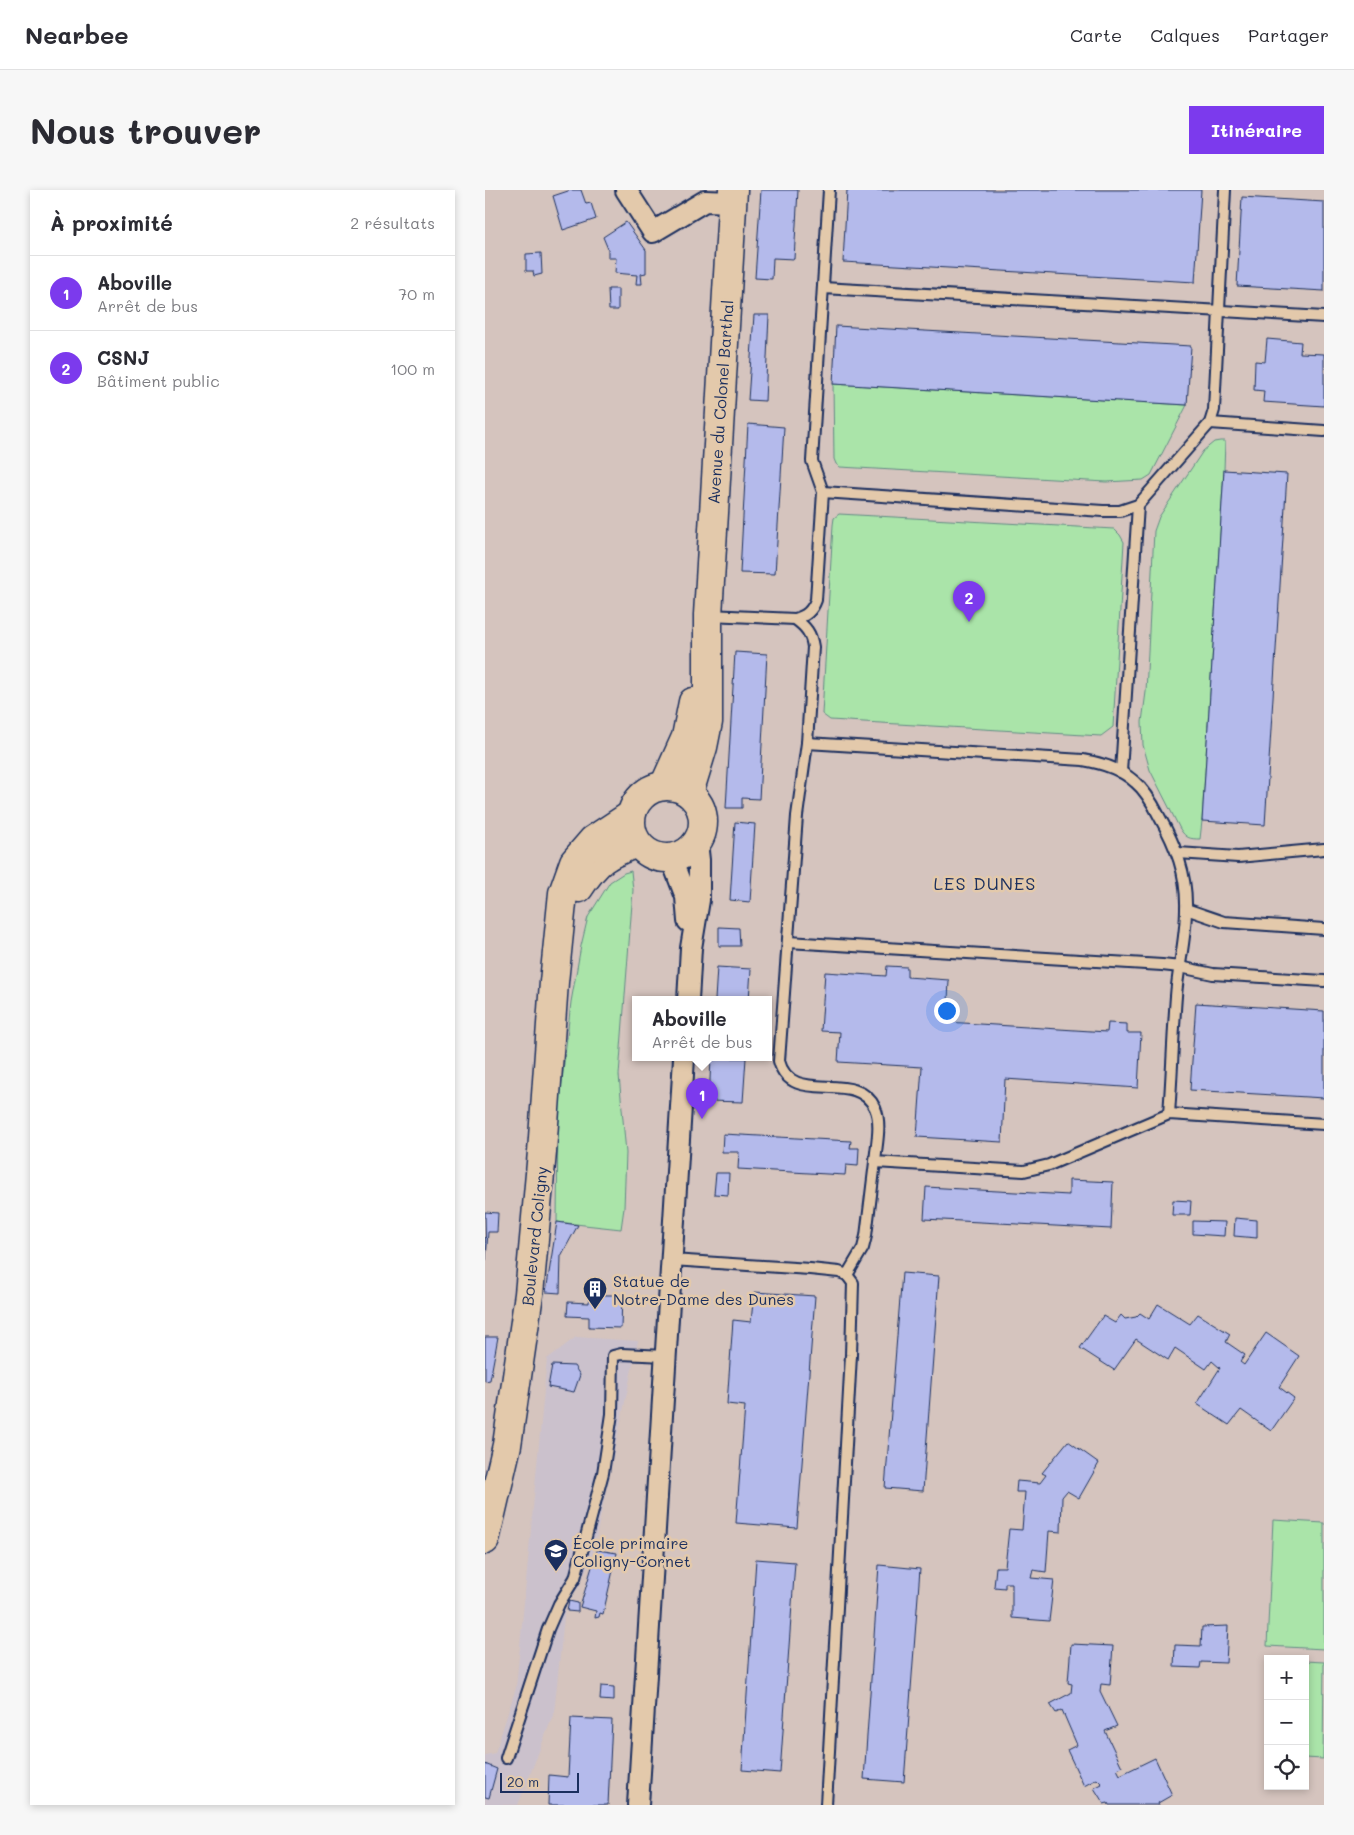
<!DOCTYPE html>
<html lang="fr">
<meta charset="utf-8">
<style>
body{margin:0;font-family:Mali,sans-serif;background:#f7f7f7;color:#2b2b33}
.controls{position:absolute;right:15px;bottom:15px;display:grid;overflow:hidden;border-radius:0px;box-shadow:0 2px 8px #0003}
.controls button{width:45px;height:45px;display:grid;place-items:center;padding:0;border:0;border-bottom:1px solid #e1e1e2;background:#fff;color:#2b2b33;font:25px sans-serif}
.scale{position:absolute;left:15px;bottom:12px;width:79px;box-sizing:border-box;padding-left:5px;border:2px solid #1b2f5e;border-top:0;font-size:14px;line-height:18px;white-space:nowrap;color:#1b2f5e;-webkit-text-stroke:4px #e3c9ab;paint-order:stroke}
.you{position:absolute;left:461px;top:820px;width:18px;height:18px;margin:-12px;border:4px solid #fff;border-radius:50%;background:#1a73e8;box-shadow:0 0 0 8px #1a73e833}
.badge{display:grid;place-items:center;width:32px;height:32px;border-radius:50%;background:#7c3aed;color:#fff;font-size:16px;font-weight:700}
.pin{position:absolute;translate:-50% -41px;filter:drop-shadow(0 1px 2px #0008)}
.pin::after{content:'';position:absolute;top:26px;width:18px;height:15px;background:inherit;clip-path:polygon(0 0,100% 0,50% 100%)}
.popup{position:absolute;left:147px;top:806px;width:140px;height:65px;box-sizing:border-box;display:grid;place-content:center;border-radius:0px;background:#fff;filter:drop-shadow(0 1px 4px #0005);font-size:16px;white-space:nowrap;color:#7c7c81}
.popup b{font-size:19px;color:#2b2b33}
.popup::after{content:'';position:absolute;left:50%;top:100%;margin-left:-10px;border:10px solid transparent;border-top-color:#fff}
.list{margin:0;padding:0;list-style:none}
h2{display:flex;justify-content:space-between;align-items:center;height:65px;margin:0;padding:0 20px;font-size:21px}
h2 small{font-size:16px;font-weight:400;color:#7c7c81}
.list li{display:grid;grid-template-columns:32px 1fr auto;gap:15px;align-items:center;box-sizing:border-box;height:75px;padding:0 20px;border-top:1px solid #e1e1e2}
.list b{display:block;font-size:19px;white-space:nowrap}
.list p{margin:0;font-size:16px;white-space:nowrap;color:#7c7c81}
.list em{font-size:16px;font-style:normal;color:#7c7c81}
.icon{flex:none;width:28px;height:28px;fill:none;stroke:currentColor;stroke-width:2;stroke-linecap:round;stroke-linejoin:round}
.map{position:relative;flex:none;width:839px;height:1615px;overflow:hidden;border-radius:0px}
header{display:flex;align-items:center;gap:30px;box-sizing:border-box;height:70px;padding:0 25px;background:#fff;border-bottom:1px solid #e1e1e2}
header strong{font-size:24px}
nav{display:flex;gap:28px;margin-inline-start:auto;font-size:18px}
.intro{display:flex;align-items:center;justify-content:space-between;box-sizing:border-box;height:120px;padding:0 30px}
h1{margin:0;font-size:35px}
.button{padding:12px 22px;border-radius:0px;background:#7c3aed;color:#fff;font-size:18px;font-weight:700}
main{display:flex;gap:30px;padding:0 30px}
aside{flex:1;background:#fff;border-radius:0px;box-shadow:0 2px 8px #0003}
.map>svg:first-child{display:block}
.built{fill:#cbc1cc}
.green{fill:#aae4a9;stroke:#628a84}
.building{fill:#b4baeb;stroke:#1b2f5e}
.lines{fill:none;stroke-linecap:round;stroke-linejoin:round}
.lane-casing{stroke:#1b2f5e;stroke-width:14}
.street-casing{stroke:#1b2f5e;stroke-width:24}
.secondary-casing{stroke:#1b2f5e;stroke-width:31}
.lane{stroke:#e3c9ab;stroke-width:10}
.street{stroke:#e3c9ab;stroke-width:20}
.secondary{stroke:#e3c9ab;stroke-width:28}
.labels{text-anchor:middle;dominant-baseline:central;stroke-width:5;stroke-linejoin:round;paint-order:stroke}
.street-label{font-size:16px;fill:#1b2f5e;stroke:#e3c9ab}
.poi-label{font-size:16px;fill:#1b2f5e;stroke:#e3c9ab;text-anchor:start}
.neighbourhood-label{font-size:18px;letter-spacing:1px;fill:#1b2f5e;stroke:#e3c9ab}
</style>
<header>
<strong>Nearbee</strong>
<nav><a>Carte</a><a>Calques</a><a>Partager</a></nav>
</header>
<div class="intro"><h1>Nous trouver</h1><a class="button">Itinéraire</a></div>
<main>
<aside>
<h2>À proximité<small>2 résultats</small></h2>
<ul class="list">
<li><span class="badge">1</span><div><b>Aboville</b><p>Arrêt de bus</p></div><em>70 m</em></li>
<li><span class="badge">2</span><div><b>CSNJ</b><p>Bâtiment public</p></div><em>100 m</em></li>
</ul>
</aside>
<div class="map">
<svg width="839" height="1615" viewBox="0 0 839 1615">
<rect width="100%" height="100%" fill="#d5c4be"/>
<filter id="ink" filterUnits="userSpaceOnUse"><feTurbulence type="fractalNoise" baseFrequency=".02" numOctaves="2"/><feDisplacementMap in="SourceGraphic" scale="10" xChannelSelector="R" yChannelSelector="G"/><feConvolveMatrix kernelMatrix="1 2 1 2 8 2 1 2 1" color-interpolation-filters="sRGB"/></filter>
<g filter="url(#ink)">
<path class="built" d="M 91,1147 L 153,1151 L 107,1366 L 93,1399 L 81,1408 L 69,1523 L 33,1615 L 0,1615 L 0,1565 L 10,1563 L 31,1498 L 62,1169 Z"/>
<g class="green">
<path d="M 348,194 L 702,215 L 666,285 L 658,290 L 621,292 L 355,277 L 351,274 L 349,269 Z"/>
<path d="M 735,251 L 740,251 L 739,280 L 717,631 L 715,649 C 704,649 701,648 695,639 L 665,580 L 658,555 L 657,532 L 661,502 L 669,341 L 674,327 L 718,261 L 729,252 Z"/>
<path d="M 354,324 L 629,339 L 635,345 L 639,352 L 628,537 L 616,546 L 345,530 L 337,524 L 348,335 L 349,328 Z"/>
<path d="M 146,681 L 148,700 L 134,885 L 141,963 L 139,1018 L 136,1039 L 72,1032 L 73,926 L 86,812 L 96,756 L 103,727 L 125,692 L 139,683 Z"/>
<path d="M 788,1330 L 839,1333 L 839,1459 L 782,1456 Z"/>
<path d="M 820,1471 L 839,1472 L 838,1569 L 820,1568 Z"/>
</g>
<g class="building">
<path d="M 86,0 L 96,0 L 101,14 L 106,13 L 111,29 L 78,40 L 68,6 Z"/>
<path d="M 276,0 L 313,0 L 309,69 L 288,68 L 287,89 L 270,88 Z"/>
<path d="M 362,0 L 716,0 L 710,92 L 358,72 Z"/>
<path d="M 757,7 L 839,12 L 839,101 L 752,96 Z"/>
<path d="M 141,32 L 161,60 L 161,83 L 156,84 L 157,94 L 151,94 L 152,85 L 130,83 L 131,68 L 123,68 L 123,59 L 118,47 Z"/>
<path d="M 56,63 L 57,84 L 49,86 L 48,81 L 41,81 L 41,64 Z"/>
<path d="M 123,99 L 133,99 L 133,120 L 124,120 Z"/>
<path d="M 269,125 L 284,125 L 280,211 L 263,210 Z"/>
<path d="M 351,136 L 706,156 L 702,215 L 348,194 Z"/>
<path d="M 782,149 L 816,152 L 815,163 L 839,164 L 839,216 L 778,212 L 779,201 L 769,200 L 770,171 L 780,172 Z"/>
<path d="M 263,234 L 299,237 L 290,384 L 255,383 Z"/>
<path d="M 739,280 L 802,284 L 780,635 L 717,631 Z"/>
<path d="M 250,462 L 282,464 L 274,609 L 257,608 L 257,618 L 241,618 Z"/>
<path d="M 250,632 L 270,634 L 265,712 L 245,710 Z"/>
<path d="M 234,737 L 254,738 L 255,756 L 234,756 Z"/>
<path d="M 402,776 L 422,777 L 422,787 L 464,790 L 462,832 L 622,842 L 623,833 L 642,834 L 642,843 L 656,843 L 653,898 L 520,889 L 517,952 L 432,947 L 437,877 L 353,872 L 355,842 L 336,841 L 340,782 L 401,786 Z"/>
<path d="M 232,777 L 266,779 L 264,810 L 230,810 Z"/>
<path d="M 711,813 L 839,821 L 839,908 L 705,900 Z"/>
<path d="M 226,868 L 261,868 L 258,912 L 224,911 Z"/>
<path d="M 238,944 L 366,951 L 365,958 L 374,958 L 373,976 L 361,975 L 360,985 L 253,979 L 254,962 L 237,962 Z"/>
<path d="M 231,983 L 244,983 L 243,1005 L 229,1004 Z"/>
<path d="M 584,990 L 628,992 L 626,1039 L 439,1029 L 441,997 L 584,1005 Z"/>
<path d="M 688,1010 L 706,1011 L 705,1025 L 687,1025 Z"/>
<path d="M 0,1022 L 13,1023 L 12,1042 L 3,1042 L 1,1070 Z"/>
<path d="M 750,1028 L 772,1030 L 772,1048 L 749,1046 Z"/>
<path d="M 708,1031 L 740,1032 L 739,1046 L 708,1044 Z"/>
<path d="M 72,1032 L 93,1035 L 76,1066 L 75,1103 L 61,1102 Z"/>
<path d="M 417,1083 L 454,1086 L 438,1301 L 400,1298 Z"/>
<path d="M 269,1102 L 330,1106 L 312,1338 L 251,1333 L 260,1216 L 242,1214 L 248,1130 L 266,1132 Z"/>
<path d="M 104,1105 L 137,1105 L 136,1138 L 104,1137 L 104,1127 L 82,1126 L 83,1112 L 104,1113 Z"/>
<path d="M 673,1114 L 705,1134 L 713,1124 L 745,1144 L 741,1152 L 760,1165 L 755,1172 L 759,1175 L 781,1143 L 814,1166 L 794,1197 L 809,1208 L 786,1241 L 756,1220 L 744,1235 L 712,1214 L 735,1178 L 727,1171 L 721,1179 L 690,1158 L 683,1170 L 651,1149 L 629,1180 L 595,1158 L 618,1126 L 630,1133 L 636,1125 L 640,1129 L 651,1127 L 655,1123 L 664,1129 Z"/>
<path d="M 0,1147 L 13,1147 L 5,1190 L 0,1191 Z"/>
<path d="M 67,1175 L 89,1176 L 95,1185 L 89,1202 L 63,1197 Z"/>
<path d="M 583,1251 L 614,1273 L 594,1308 L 582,1301 L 577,1307 L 576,1342 L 564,1341 L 561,1382 L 548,1380 L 546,1388 L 569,1390 L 564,1431 L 527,1428 L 527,1393 L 520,1393 L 520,1398 L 509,1397 L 511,1377 L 520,1377 L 524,1339 L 537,1340 L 540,1302 L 531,1302 L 532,1291 L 555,1293 L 561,1285 L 557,1283 Z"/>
<path d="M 112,1360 L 132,1363 L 118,1424 L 115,1423 L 114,1427 L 110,1428 L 111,1421 L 95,1417 Z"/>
<path d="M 271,1369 L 310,1372 L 295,1583 L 257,1580 Z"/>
<path d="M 394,1375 L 435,1379 L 419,1592 L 379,1589 Z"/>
<path d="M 84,1411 L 93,1413 L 93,1422 L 82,1421 Z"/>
<path d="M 743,1436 L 741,1473 L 716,1472 L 715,1478 L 689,1477 L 690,1455 L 716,1456 L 717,1437 Z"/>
<path d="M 586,1454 L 628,1456 L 625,1495 L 616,1494 L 615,1501 L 632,1536 L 620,1541 L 637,1577 L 632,1579 L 635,1585 L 670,1568 L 687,1605 L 673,1613 L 674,1615 L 624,1615 L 623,1613 L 619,1614 L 609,1598 L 617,1594 L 612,1589 L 599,1596 L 582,1560 L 592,1555 L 577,1520 L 571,1523 L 565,1514 L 586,1503 L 587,1494 L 583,1493 Z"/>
<path d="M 116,1496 L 129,1497 L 129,1511 L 115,1510 Z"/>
<path d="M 86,1528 L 127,1530 L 123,1615 L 63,1615 L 64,1585 L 83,1587 Z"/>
<path d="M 0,1574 L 12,1579 L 4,1608 L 0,1607 Z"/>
</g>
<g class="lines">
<defs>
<g id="lane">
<path d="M 338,98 L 839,127"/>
<path d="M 725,233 L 839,241"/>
<path d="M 338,302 L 618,321 L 635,321 L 653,315 L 725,233 L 729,220 L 740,0"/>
<path d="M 224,425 L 310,429 C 321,426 327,421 331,410 L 338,302 L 327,271 L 344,0"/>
<path d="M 310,429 C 321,437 326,443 328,457 L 322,553 L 312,626 L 294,871 C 306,918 371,877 390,918 C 397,934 391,956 390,972 L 539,981 L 564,975 L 684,924 L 839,934"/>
<path d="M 322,553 L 598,570 C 617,573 636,579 650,592 C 661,601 668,614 674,626 C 691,656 702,684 701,719 C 701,749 693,777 691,806 C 688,845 687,885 684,924"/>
<path d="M 636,582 L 653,315"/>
<path d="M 693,663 L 753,667 L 839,659"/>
<path d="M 701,719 L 739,732 L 839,739"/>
<path d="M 303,752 L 677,775 L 695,777 L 728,784 L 839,791"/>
<path d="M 187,1070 L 325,1079 L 354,1082 L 362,1085 L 368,1093 L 366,1165 L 341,1615"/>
<path d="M 362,1085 L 378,1058 L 381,1046 L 390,972"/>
<path d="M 21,1568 L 63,1439 L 74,1414 L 90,1388 L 118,1283 L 127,1224 L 128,1166 L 136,1164 L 181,1166"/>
</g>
<g id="street">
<path d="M 141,0 L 168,42 L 220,11 L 248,12"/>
<path d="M 180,668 L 189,676 L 201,707 L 203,731"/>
<path d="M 203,810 L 206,758 L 214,710 L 214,670 L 212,652"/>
<path d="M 153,1615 L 199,868"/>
</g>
<g id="secondary">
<path d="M 179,596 L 201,547 L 208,512"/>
<circle cx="182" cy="632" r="36"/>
<path d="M 204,603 L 218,557 L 223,532 L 223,425 L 248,0"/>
<path d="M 94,698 C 113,669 121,665 152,653"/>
<path d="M 0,1350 L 22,1255 L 44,1104 L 57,962 L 69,792 L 78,703 L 89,672 L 108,650 L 146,625"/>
</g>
</defs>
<use href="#lane" class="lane-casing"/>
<use href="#street" class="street-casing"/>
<use href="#secondary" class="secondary-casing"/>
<use href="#lane" class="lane"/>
<use href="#street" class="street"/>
<use href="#secondary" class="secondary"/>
</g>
</g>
<defs>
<symbol id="building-pin" viewBox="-11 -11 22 30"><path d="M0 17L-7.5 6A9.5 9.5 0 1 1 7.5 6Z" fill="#1b2f5e" stroke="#e3c9ab"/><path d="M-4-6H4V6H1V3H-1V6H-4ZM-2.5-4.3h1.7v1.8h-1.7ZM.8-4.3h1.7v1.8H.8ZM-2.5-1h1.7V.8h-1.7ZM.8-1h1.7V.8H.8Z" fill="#fff"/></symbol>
<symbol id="school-pin" viewBox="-11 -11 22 30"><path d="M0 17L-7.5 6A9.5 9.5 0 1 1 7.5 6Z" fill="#1b2f5e" stroke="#e3c9ab"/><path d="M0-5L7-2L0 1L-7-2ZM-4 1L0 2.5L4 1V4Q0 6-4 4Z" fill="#fff"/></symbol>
</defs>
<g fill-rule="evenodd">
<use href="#building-pin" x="96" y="1085" width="28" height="38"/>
<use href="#school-pin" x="57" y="1347" width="28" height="38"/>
</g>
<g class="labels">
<g class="street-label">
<text transform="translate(235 212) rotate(-86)">Avenue du Colonel Barthal</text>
<text transform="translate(49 1046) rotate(-84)">Boulevard Coligny</text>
</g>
<g class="poi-label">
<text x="128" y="1090">Statue de<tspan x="128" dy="18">Notre-Dame des Dunes</tspan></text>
<text x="88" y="1352">École primaire<tspan x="88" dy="18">Coligny-Cornet</tspan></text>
</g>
<g class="neighbourhood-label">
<text x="500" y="693">LES DUNES</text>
</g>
</g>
</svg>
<div class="controls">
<button>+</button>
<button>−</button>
<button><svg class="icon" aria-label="locate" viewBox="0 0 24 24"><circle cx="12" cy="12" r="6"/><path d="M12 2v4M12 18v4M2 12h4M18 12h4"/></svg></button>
</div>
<div class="scale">20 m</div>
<div class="you"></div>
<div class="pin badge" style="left:217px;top:929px">1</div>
<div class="popup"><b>Aboville</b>Arrêt de bus</div>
<div class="pin badge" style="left:484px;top:432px">2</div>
</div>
</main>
